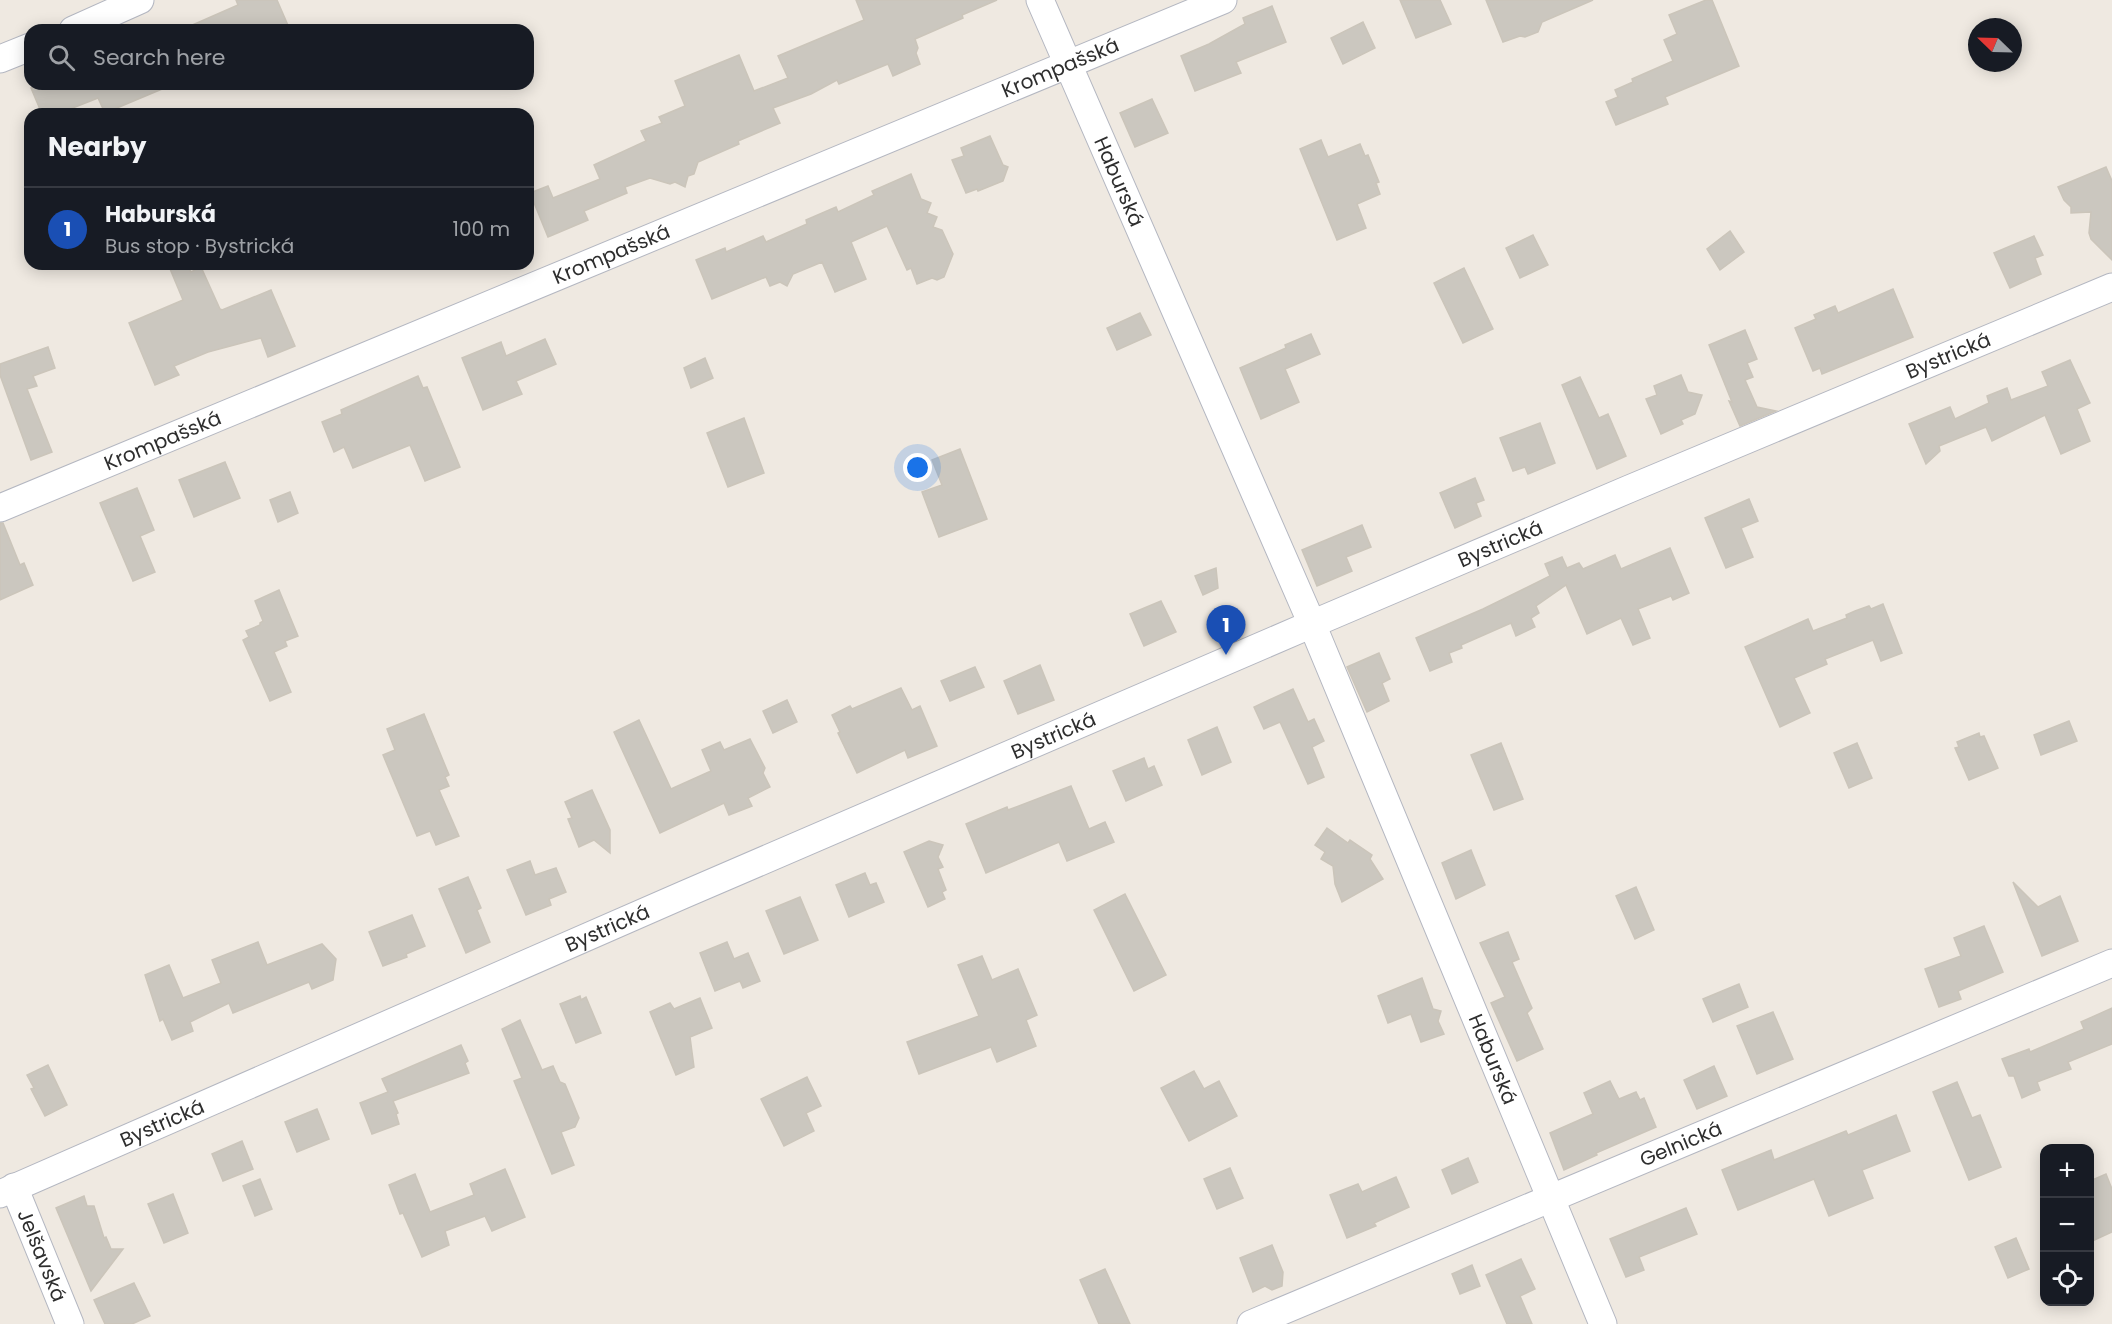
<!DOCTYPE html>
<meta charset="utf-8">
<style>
body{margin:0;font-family:Poppins,sans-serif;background:#20242c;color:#f1f3f6}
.controls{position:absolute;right:18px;bottom:18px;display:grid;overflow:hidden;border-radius:12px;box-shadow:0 3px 15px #0003}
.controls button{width:54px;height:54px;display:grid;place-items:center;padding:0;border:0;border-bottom:2px solid #363941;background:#171b24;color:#f1f3f6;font:30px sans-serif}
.compass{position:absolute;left:1968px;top:18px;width:54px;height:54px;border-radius:50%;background:#171b24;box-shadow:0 3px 15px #0003;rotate:293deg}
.you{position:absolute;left:918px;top:468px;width:21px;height:21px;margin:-15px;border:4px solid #fff;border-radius:50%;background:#1a73e8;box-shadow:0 0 0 9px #1a73e833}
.badge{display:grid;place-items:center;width:39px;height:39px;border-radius:50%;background:#4264fb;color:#fff;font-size:20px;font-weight:700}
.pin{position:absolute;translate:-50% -50px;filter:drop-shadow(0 2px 3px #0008)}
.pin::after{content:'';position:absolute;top:32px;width:21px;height:18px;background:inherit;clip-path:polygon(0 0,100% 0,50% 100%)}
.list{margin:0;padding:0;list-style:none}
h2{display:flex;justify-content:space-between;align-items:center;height:78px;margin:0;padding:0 24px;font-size:26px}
h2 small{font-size:20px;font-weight:400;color:#9ea1a6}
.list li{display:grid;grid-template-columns:39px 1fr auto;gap:18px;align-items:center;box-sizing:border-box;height:84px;padding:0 24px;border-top:2px solid #363941}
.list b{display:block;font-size:22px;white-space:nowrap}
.list p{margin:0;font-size:20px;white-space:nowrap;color:#9ea1a6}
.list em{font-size:20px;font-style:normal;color:#9ea1a6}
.icon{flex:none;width:33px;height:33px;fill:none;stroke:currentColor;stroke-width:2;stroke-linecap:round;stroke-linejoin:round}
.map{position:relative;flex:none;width:2112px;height:1324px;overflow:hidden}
.search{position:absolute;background:#171b24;box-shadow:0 3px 15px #0003;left:24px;top:24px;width:510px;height:66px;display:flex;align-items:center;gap:15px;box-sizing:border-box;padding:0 21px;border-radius:18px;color:#9ea1a6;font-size:22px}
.panel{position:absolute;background:#171b24;box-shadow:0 3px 15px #0003;left:24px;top:108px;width:510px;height:162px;border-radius:18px}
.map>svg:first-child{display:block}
.building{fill:#cbc7bf;stroke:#cbc5ba;stroke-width:1.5}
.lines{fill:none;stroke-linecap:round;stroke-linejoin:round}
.street-casing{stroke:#b4b7c1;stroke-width:29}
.street{stroke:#fff;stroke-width:27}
.labels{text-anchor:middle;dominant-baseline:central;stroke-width:4.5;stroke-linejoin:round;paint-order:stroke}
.street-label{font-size:20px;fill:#2e2e2e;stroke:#fff}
</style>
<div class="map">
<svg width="2112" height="1324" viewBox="0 0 2112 1324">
<rect width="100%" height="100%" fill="#efe9e1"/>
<g class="building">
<path d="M 236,0 L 277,0 L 290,30 L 181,30 L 238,5 Z"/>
<path d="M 856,0 L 997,0 L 962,15 L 963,18 L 915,39 L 918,48 L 916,53 L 920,64 L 893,76 L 888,64 L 839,84 L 837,80 L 811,94 L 773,108 L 780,123 L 738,141 L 739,144 L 698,162 L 694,174 L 688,176 L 685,187 L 675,182 L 670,184 L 650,178 L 625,187 L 627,193 L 584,211 L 588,220 L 548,237 L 530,193 L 548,186 L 553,198 L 600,179 L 594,165 L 646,141 L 641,131 L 662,123 L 659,117 L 685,106 L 675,81 L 739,55 L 754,91 L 788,78 L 778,56 L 864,20 Z"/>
<path d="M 1400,0 L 1440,0 L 1451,24 L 1416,38 Z"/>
<path d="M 1486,0 L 1593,0 L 1542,22 L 1538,32 L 1525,37 L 1520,36 L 1503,42 Z"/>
<path d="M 1706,0 L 1712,0 L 1739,66 L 1665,97 L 1668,104 L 1616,125 L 1606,102 L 1618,97 L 1615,90 L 1633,82 L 1632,79 L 1673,61 L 1664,40 L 1677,34 L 1669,15 Z"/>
<path d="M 1272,6 L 1286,42 L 1236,62 L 1241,73 L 1195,91 L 1181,56 L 1209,44 L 1245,24 L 1243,18 Z"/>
<path d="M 1363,22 L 1375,48 L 1343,64 L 1331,38 Z"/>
<path d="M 42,84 L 174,84 L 105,113 L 98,98 L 65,111 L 63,114 L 42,114 L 31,88 Z"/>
<path d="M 1152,99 L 1168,133 L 1135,147 L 1120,113 Z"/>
<path d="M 990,136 L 1003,165 L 1008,167 L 1003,181 L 978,191 L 977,189 L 966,193 L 952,160 L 964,156 L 961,148 Z"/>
<path d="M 1321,140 L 1328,157 L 1360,144 L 1365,156 L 1368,155 L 1379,182 L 1376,183 L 1380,194 L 1357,204 L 1366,228 L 1337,240 L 1300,149 Z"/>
<path d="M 2106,167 L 2112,181 L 2112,260 L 2091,239 L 2089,233 L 2091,212 L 2071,213 L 2071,207 L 2064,200 L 2058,187 Z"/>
<path d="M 911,174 L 921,199 L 931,203 L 927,213 L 937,217 L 933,227 L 942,230 L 953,254 L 944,277 L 937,280 L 932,278 L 917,284 L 911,268 L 907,270 L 887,226 L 851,242 L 866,279 L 835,292 L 822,262 L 793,274 L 787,286 L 780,282 L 770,286 L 766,277 L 712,299 L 696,260 L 725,248 L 726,252 L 763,236 L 766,242 L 807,224 L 806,220 L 836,207 L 838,212 L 874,195 L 872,191 Z"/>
<path d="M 1730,231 L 1744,252 L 1720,270 L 1707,249 Z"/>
<path d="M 1533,235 L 1548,265 L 1520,278 L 1506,248 Z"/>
<path d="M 2034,236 L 2043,255 L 2035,258 L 2041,274 L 2010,288 L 1994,253 Z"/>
<path d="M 168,264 L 187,264 L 191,272 L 201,267 L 220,309 L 222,310 L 271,290 L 295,346 L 268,357 L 261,338 L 208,352 L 174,366 L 179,375 L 155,385 L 129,323 L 183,300 Z"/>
<path d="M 1464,268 L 1493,329 L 1463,343 L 1434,283 Z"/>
<path d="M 1893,289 L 1913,337 L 1822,374 L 1820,368 L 1813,371 L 1795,328 L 1816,319 L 1814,315 L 1835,306 L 1838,313 Z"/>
<path d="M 1140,313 L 1151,335 L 1117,350 L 1107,328 Z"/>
<path d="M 1745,330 L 1757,359 L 1747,363 L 1753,377 L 1745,380 L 1757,407 L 1776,411 L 1740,426 L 1729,401 L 1732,402 L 1709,345 Z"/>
<path d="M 1311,334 L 1320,354 L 1285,369 L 1299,402 L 1261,419 L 1240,368 L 1286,348 L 1285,345 Z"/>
<path d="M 545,339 L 556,364 L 516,381 L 522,394 L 483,410 L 462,358 L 501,342 L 506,356 Z"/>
<path d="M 48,347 L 55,368 L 33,376 L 37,386 L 27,389 L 52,452 L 31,460 L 0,375 L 0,364 Z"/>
<path d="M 705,358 L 713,378 L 691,388 L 684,368 Z"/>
<path d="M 2070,360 L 2090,403 L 2077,409 L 2090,441 L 2061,454 L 2045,415 L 1992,441 L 1986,427 L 1939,446 L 1940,451 L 1926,464 L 1909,424 L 1950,407 L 1955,419 L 1989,403 L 1987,396 L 2007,388 L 2011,400 L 2048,386 L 2042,372 Z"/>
<path d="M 1681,375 L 1688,392 L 1702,395 L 1695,414 L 1681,420 L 1683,424 L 1661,434 L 1646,399 L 1657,395 L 1654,386 Z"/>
<path d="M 418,376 L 423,388 L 427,387 L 460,467 L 425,481 L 410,445 L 353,468 L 344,447 L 334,452 L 322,422 L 342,414 L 341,410 Z"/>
<path d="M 1580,377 L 1599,418 L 1608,414 L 1626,456 L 1597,469 L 1562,385 Z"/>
<path d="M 744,418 L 764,473 L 728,487 L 707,433 Z"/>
<path d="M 1540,423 L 1555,463 L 1528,474 L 1525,467 L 1513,471 L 1500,438 Z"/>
<path d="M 960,449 L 987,519 L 939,537 L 922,492 L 942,485 L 932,460 Z"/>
<path d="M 225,462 L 240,498 L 194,517 L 179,480 Z"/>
<path d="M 1475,478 L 1484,500 L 1476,503 L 1481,516 L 1455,528 L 1440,493 Z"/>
<path d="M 137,488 L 154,530 L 140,536 L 155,572 L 133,581 L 100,503 Z"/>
<path d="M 290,492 L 298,513 L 278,522 L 270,500 Z"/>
<path d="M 1749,499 L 1758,521 L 1741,528 L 1753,557 L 1726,568 L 1705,518 Z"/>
<path d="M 0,523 L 3,523 L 20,565 L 24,563 L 33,585 L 0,600 Z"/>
<path d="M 1362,525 L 1371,547 L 1346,557 L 1352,571 L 1317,586 L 1302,550 Z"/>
<path d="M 1670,548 L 1689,593 L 1673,600 L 1671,596 L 1638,609 L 1650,638 L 1633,645 L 1621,618 L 1587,634 L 1566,585 L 1536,606 L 1539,613 L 1531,618 L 1535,627 L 1516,636 L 1511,623 L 1461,645 L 1462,648 L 1449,653 L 1452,662 L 1430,671 L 1416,638 L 1483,609 L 1550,576 L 1545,564 L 1562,557 L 1567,568 L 1579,563 L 1583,569 L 1615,555 L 1621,569 Z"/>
<path d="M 1216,568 L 1218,588 L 1203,595 L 1195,576 Z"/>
<path d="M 279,590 L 298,636 L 285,641 L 287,646 L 274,652 L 291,692 L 270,701 L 243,640 L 249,637 L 246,631 L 260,625 L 260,623 L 263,621 L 255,601 Z"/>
<path d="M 1161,601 L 1176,632 L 1144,646 L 1130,614 Z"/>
<path d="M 1883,604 L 1902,653 L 1881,661 L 1873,640 L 1825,659 L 1827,664 L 1794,678 L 1810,713 L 1780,727 L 1745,647 L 1808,619 L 1813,631 L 1847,618 L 1846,615 L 1855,611 L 1869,606 L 1871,609 Z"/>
<path d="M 1379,653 L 1390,679 L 1382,683 L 1389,701 L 1367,712 L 1347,667 Z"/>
<path d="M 1040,665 L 1054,700 L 1018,714 L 1004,681 Z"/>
<path d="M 975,667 L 984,687 L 950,701 L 941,681 Z"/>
<path d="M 901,688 L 912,710 L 920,706 L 937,746 L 908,758 L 905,750 L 857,773 L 838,733 L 840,732 L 832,715 L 850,706 L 852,709 Z"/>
<path d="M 1293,689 L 1308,722 L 1314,719 L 1324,741 L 1312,747 L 1324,777 L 1308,784 L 1280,722 L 1264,729 L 1254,707 Z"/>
<path d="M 787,700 L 797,722 L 773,733 L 763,711 Z"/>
<path d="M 424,714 L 449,775 L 445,777 L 449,786 L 439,790 L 459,836 L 436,845 L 430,831 L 417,836 L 383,755 L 395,750 L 387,729 Z"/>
<path d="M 639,720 L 671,789 L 711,771 L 702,750 L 720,742 L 724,750 L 750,739 L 765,768 L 763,773 L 770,787 L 748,798 L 752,806 L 729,815 L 724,803 L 660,833 L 614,732 Z"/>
<path d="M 2069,721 L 2077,741 L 2041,755 L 2034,735 Z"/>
<path d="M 1217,727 L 1231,762 L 1202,775 L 1188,740 Z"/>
<path d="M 1979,733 L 1980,737 L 1984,736 L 1998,768 L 1969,780 L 1955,748 L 1959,747 L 1957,742 Z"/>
<path d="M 1501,743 L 1523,799 L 1494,810 L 1471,755 Z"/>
<path d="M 1857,743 L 1872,778 L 1849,788 L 1834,753 Z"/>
<path d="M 1144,758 L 1148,769 L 1154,766 L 1162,785 L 1126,801 L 1113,771 Z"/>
<path d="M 1071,786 L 1089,829 L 1105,822 L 1114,842 L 1067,861 L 1059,842 L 986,873 L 966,824 L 1007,807 L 1008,810 Z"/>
<path d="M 592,790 L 610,830 L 610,853 L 594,840 L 579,847 L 568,819 L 572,818 L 565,802 Z"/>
<path d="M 1327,828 L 1348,843 L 1350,840 L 1372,855 L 1370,859 L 1383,879 L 1342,902 L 1335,884 L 1333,866 L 1321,859 L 1325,852 L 1315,845 Z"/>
<path d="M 929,841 L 943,845 L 938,857 L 943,867 L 938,869 L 946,890 L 942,892 L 945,899 L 928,907 L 904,852 Z"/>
<path d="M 1471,850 L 1485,885 L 1456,899 L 1442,863 Z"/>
<path d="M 530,861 L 535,875 L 556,868 L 566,892 L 549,899 L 551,905 L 526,915 L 507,870 Z"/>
<path d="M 865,873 L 870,885 L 876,883 L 884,902 L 849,917 L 836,885 Z"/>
<path d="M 468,877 L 481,908 L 477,910 L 490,942 L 466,953 L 439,889 Z"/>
<path d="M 2013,882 L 2038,907 L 2060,896 L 2078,941 L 2042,956 Z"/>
<path d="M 1636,887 L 1654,930 L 1635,939 L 1616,896 Z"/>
<path d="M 1125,894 L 1166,975 L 1134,991 L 1094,910 Z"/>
<path d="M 800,897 L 818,940 L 784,954 L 766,911 Z"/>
<path d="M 412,915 L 425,946 L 406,954 L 407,957 L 383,966 L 369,932 Z"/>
<path d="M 1984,926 L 2003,972 L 1958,991 L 1961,999 L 1939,1007 L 1925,969 L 1961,956 L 1954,938 Z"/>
<path d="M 1508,932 L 1519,959 L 1512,962 L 1532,1008 L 1527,1013 L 1543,1049 L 1517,1061 L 1491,1003 L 1505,997 L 1480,943 Z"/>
<path d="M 258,942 L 267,965 L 322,944 L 336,959 L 333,980 L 312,989 L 309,982 L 233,1013 L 229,1003 L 190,1022 L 193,1031 L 172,1040 L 163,1019 L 160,1021 L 145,975 L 169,965 L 183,998 L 221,983 L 212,960 Z"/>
<path d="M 727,942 L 734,959 L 748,953 L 760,981 L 743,988 L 740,981 L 715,991 L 700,953 Z"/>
<path d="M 982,956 L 992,980 L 1018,969 L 1037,1015 L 1026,1020 L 1036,1046 L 997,1062 L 991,1047 L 919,1074 L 907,1042 L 979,1016 L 958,965 Z"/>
<path d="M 1422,978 L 1433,1009 L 1441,1011 L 1438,1021 L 1444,1034 L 1421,1042 L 1411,1014 L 1388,1023 L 1378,996 Z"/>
<path d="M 1739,984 L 1748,1007 L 1713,1022 L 1703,999 Z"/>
<path d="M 580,996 L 581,1000 L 586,997 L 601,1033 L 576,1043 L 560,1004 Z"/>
<path d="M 700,998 L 712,1028 L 690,1037 L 694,1067 L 676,1075 L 650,1012 L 670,1003 L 674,1009 Z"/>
<path d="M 2112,1008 L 2112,1044 L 2068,1062 L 2071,1069 L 2037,1082 L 2040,1090 L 2022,1098 L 2014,1076 L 2009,1076 L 2002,1059 L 2029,1049 L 2030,1052 L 2084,1029 L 2081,1022 Z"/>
<path d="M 1773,1012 L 1793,1059 L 1757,1074 L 1737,1026 Z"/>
<path d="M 520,1020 L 542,1070 L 553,1066 L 560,1082 L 565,1084 L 579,1118 L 575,1127 L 561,1132 L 574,1165 L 552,1174 L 514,1081 L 522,1078 L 502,1029 Z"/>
<path d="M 461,1045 L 468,1061 L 465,1063 L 469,1073 L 393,1101 L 398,1113 L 396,1114 L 399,1124 L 372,1134 L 360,1103 L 388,1092 L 382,1079 Z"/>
<path d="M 48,1065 L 67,1105 L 45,1116 L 31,1089 L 34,1088 L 27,1075 Z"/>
<path d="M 1714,1066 L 1727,1096 L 1697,1109 L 1684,1080 Z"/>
<path d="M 1194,1071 L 1204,1089 L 1219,1081 L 1237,1116 L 1189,1141 L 1161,1088 Z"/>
<path d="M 807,1077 L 821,1106 L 806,1113 L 814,1131 L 784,1146 L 761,1099 Z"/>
<path d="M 1610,1081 L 1619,1099 L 1636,1092 L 1640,1100 L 1644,1098 L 1656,1127 L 1596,1153 L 1597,1155 L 1564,1170 L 1550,1133 L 1593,1114 L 1584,1093 Z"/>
<path d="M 1957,1082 L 1972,1118 L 1980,1115 L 2001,1167 L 1969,1180 L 1933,1092 Z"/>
<path d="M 317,1109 L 329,1139 L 297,1152 L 285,1122 Z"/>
<path d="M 1896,1115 L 1910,1151 L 1862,1170 L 1873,1198 L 1829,1216 L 1814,1179 L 1738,1210 L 1722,1170 L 1771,1150 L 1774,1160 L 1846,1131 L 1848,1135 Z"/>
<path d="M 242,1141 L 253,1169 L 223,1181 L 212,1154 Z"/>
<path d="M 1468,1158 L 1478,1182 L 1452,1194 L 1442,1170 Z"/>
<path d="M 1230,1168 L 1243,1198 L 1217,1209 L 1204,1179 Z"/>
<path d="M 505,1169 L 525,1217 L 492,1231 L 485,1216 L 445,1231 L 449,1245 L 422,1257 L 403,1213 L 400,1214 L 389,1185 L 415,1174 L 430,1212 L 474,1195 L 470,1184 Z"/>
<path d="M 2106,1174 L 2112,1189 L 2112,1232 L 2090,1242 L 2090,1181 Z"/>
<path d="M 1396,1177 L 1409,1207 L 1374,1223 L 1376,1226 L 1347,1238 L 1330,1195 L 1358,1184 L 1362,1192 Z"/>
<path d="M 260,1179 L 272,1209 L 255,1216 L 243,1186 Z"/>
<path d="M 173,1194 L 188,1233 L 164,1243 L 148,1204 Z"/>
<path d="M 84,1196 L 87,1206 L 94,1206 L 104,1238 L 106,1237 L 111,1249 L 123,1249 L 91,1291 L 56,1208 Z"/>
<path d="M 1686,1208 L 1697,1234 L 1639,1257 L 1644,1270 L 1626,1277 L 1610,1239 Z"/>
<path d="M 2016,1238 L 2029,1269 L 2008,1278 L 1995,1247 Z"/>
<path d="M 1272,1245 L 1283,1272 L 1282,1286 L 1272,1290 L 1265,1286 L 1253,1292 L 1240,1258 Z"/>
<path d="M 1521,1259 L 1535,1289 L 1520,1296 L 1532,1324 L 1507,1324 L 1486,1275 Z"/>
<path d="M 1472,1265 L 1480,1286 L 1460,1294 L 1452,1274 Z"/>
<path d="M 1105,1269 L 1130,1324 L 1099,1324 L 1080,1280 Z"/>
<path d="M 134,1283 L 150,1316 L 132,1324 L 105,1324 L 94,1300 Z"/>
</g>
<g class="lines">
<defs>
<g id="street">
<path id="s1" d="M 1040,0 L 1312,624 L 1603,1324"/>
<path d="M 73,30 L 140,0"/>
<path d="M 0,59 L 30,47"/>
<path id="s2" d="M 0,508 L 1223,0"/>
<path id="s3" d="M 14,1187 L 70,1324"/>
<path id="s4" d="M 0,1194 L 683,895 L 1312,624 L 1629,489 L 2112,287"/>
<path id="s5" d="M 1251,1324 L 2112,963"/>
</g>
</defs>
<use href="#street" class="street-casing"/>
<use href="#street" class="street"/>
</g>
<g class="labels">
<g class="street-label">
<text stroke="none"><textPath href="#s2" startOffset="1148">Krompašská</textPath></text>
<text stroke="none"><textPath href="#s1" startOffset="198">Haburská</textPath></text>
<text stroke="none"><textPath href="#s2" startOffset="662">Krompašská</textPath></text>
<text stroke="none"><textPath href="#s4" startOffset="2121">Bystrická</textPath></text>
<text stroke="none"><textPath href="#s2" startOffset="176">Krompašská</textPath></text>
<text stroke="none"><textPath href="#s4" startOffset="1635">Bystrická</textPath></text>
<text stroke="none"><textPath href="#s4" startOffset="1149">Bystrická</textPath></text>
<text stroke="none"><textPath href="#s4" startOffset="663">Bystrická</textPath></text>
<text stroke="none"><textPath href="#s1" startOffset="1152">Haburská</textPath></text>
<text stroke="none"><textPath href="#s4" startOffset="177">Bystrická</textPath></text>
<text stroke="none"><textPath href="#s5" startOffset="466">Gelnická</textPath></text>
<text stroke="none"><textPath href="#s3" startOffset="74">Jelšavská</textPath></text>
</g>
</g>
</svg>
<div class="controls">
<button>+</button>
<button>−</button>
<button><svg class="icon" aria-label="locate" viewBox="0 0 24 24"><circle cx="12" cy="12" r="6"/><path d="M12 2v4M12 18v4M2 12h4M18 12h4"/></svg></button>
</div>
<svg class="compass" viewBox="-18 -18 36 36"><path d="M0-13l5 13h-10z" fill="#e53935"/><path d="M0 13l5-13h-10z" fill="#9ea1a6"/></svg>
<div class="you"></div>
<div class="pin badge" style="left:1226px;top:655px;background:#1a4fb4">1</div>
<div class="search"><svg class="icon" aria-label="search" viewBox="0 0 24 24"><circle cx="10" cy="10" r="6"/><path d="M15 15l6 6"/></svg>Search here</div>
<section class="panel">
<h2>Nearby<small></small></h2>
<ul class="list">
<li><span class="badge" style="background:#1a4fb4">1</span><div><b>Haburská</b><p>Bus stop · Bystrická</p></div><em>100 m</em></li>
</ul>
</section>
</div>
